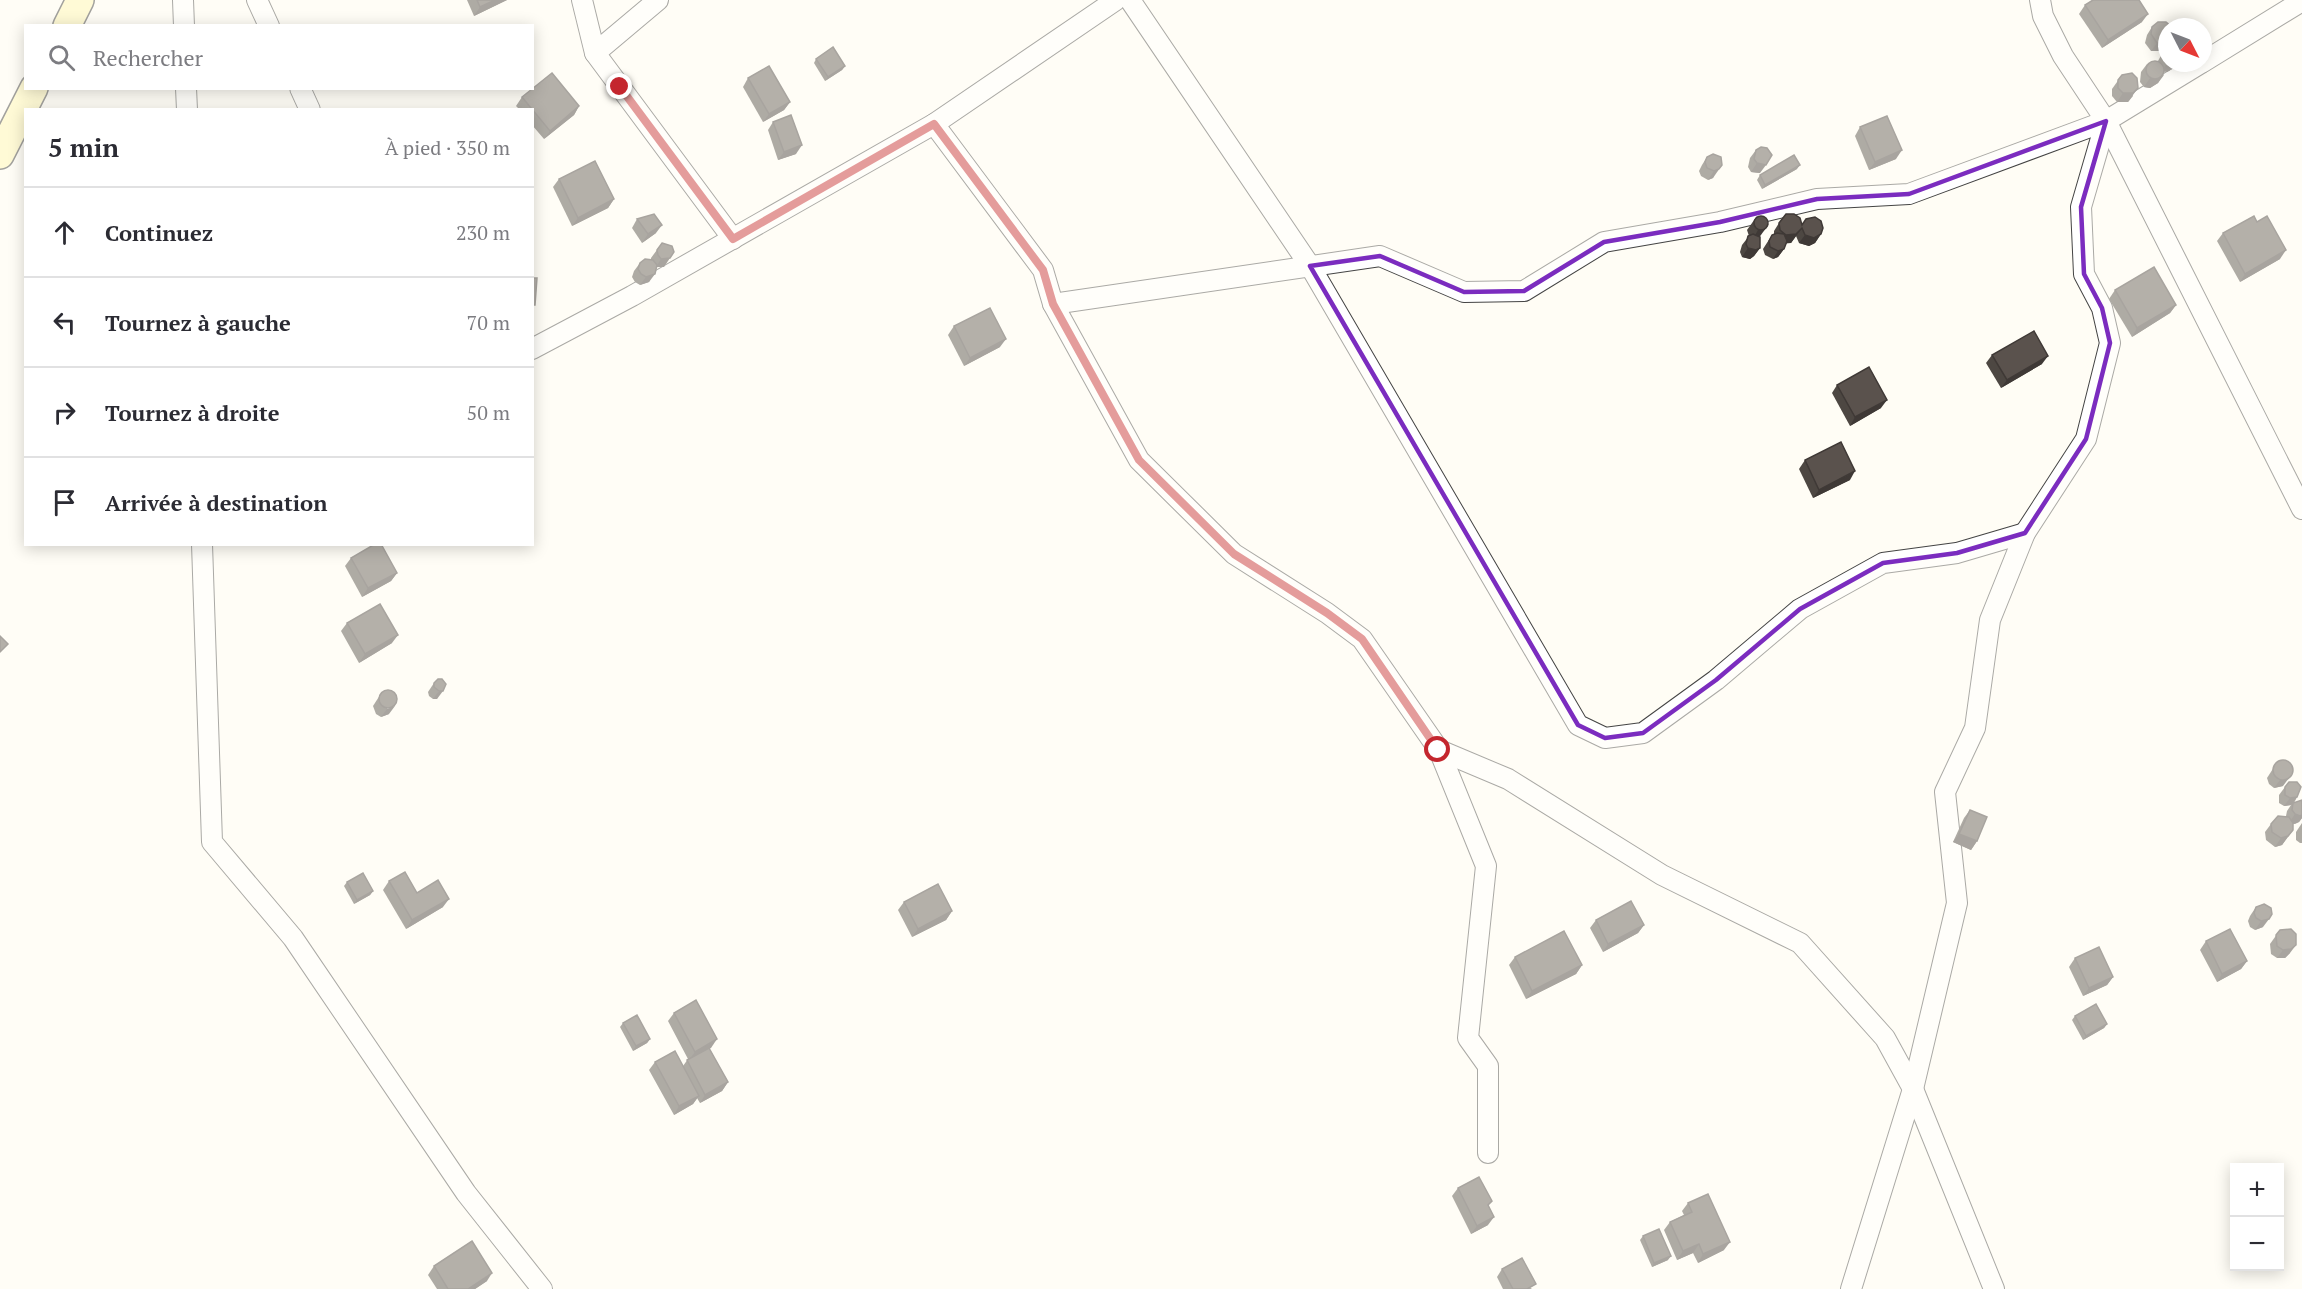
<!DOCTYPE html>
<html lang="fr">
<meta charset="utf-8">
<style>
body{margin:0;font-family:"PT Serif",serif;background:#f7f7f7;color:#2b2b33}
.controls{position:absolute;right:18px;bottom:18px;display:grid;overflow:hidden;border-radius:0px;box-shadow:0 3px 15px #0003}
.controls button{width:54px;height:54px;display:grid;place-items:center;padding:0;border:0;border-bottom:2px solid #e1e1e2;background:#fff;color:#2b2b33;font:30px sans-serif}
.compass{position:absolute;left:2158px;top:18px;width:54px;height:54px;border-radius:50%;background:#fff;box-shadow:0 3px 15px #0003;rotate:132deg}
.stop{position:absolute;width:18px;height:18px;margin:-14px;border:4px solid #c4262e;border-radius:50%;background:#fff}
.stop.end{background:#c4262e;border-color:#fff;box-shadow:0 2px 6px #0008}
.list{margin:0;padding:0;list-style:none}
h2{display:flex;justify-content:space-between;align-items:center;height:78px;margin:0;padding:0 24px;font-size:26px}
h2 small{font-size:20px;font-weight:400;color:#7c7c81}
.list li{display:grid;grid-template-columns:39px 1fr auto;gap:18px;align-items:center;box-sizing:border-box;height:90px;padding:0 24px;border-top:2px solid #e1e1e2}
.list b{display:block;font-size:22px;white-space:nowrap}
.list em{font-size:20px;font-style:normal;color:#7c7c81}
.icon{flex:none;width:33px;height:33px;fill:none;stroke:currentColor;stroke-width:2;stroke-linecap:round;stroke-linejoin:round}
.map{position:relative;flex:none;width:2302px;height:1289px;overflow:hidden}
.search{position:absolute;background:#fff;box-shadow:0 3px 15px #0003;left:24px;top:24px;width:510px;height:66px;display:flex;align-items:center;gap:15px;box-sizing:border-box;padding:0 21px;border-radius:0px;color:#7c7c81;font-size:22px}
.panel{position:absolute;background:#fff;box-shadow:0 3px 15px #0003;left:24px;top:108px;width:510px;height:438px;border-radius:0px}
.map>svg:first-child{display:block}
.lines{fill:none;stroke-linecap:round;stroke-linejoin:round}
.street-casing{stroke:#444;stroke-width:22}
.secondary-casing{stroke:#333;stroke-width:30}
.street{stroke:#fff;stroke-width:20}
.secondary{stroke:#fff6b0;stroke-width:27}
.wall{fill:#4d4742}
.shaded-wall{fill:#3f3936}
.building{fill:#5a524d;stroke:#3f3936;stroke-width:1.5}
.route{stroke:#c4262e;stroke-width:8}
.marked{fill:none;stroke:#7b2cbf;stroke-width:4.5;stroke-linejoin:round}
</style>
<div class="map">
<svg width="2302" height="1289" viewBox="0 0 2302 1289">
<rect width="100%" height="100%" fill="#fffdf5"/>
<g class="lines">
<defs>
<g id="street">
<path d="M 183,0 L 184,26"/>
<path d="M 257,0 L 269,26"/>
<path d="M 582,0 L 595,53"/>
<path d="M 658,0 L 595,53 L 733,239"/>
<path d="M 1130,0 L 1310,266 L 1578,725 L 1605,738 L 1643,733 L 1716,680 L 1800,609 L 1883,563 L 1957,553 L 2025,533"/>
<path d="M 2040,0 L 2043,16 L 2063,56 L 2106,121 L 2302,509"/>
<path d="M 2203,62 L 2302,1"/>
<path d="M 186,88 L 187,110"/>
<path d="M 300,88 L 310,110"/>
<path d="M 934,124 L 1043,270 L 1053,304 L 1139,460 L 1234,554 L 1327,613 L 1362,639 L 1439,750 L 1508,779 L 1662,875 L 1800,943 L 1885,1038 L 1913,1089 L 1994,1289"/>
<path d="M 1053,304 L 1380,256 L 1464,292 L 1524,291 L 1604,242 L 1720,222 L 1817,199 L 1909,194 L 2106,121 L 2201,63"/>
<path d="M 532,349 L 632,296 L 934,124 L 1116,0"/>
<path d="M 202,544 L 212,842 L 293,938 L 466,1193 L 542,1289"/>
<path d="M 1439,750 L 1486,866 L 1468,1038 L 1488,1066 L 1488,1153"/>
<path d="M 1851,1289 L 1913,1089 L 1957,903 L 1945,792 L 1975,728 L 1990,620 L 2025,533 L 2086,439 L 2110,343 L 2102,308 L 2084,274 L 2081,207 L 2106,121"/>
</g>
<g id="secondary">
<path d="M 67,26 L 80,0"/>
<path d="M 0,155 L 34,88"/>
</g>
</defs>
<use href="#street" class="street-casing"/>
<use href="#secondary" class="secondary-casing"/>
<use href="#street" class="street"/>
<use href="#secondary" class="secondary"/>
</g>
<g class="wall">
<path d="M 467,0 L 507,0 L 474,16 Z"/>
<path d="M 2085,5 L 2142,22 L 2102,48 L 2079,14 Z"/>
<path d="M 2152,27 L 2167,27 L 2167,45 L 2162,51 L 2151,51 L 2145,43 L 2147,35 Z"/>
<path d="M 2167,49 L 2167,63 L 2177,63 L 2172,69 L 2167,72 L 2165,71 L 2158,83 L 2150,88 L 2144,87 L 2140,82 L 2141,72 L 2147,64 L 2158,61 L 2164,50 Z"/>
<path d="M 816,59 L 845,66 L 842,70 L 825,81 L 814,63 Z"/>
<path d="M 2122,75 L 2133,96 L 2128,102 L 2117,102 L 2112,96 L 2112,89 Z"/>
<path d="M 748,78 L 790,102 L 784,110 L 763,122 L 743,87 Z"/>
<path d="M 522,97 L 579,106 L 574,115 L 544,139 L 532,125 L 532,110 L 520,110 L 516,106 Z"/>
<path d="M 773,122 L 796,154 L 778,160 L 768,130 Z"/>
<path d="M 1860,127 L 1896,159 L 1869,170 L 1855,136 Z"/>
<path d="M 1756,150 L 1760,173 L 1751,172 L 1748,167 L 1750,158 Z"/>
<path d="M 1707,157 L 1721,157 L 1713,178 L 1708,180 L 1701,176 L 1699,171 L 1702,165 Z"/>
<path d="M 1797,169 L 1762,189 L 1757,180 L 1760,175 Z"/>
<path d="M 559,179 L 614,199 L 608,208 L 572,226 L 553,187 Z"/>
<path d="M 1757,216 L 1760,248 L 1754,256 L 1750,259 L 1742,257 L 1740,252 L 1742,245 L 1749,236 L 1747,230 Z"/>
<path d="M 637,219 L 656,233 L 642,243 L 632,228 Z"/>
<path d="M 2257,222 L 2280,259 L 2240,282 L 2217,241 L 2223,233 Z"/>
<path d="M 1779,223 L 1802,225 L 1821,234 L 1815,243 L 1809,246 L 1799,243 L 1796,236 L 1791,243 L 1786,243 L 1784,249 L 1778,257 L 1773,259 L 1765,255 L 1763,249 L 1772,235 L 1774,234 L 1774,231 Z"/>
<path d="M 662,243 L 664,267 L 656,267 L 649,282 L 640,285 L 635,282 L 632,277 L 634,271 L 640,263 L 651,260 L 651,258 Z"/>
<path d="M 2115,290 L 2176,305 L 2170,313 L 2132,337 L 2109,299 Z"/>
<path d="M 954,326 L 1000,347 L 964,366 L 948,335 Z"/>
<path d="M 1992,355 L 2042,364 L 2001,388 L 1986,363 Z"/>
<path d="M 1837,385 L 1881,408 L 1850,426 L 1832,393 Z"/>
<path d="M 1805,460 L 1850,480 L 1813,498 L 1799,469 Z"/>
<path d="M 351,558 L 397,573 L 391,581 L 362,597 L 345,566 Z"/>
<path d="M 347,623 L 392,643 L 359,663 L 341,631 Z"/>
<path d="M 442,679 L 437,699 L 433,699 L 429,696 L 428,692 L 434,683 Z"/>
<path d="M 382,692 L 389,714 L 381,717 L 376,714 L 373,706 Z"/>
<path d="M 2278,761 L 2283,786 L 2274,788 L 2269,784 L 2267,778 Z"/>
<path d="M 2285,787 L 2297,797 L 2294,803 L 2302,800 L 2302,818 L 2299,822 L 2293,824 L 2293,830 L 2282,845 L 2275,847 L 2266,840 L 2265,832 L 2271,824 L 2286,816 L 2287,811 L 2291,805 L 2284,806 L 2279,803 L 2279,795 Z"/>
<path d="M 1970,810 L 1977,841 L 1971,850 L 1953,842 L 1964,818 Z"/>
<path d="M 2302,823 L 2302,843 L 2300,843 L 2296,840 L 2296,832 Z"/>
<path d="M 389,881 L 417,893 L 443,907 L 406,929 L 383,890 Z"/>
<path d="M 347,882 L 373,891 L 370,895 L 354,904 L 344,886 Z"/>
<path d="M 904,902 L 952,911 L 946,920 L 912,937 L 898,910 Z"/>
<path d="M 2256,907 L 2263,927 L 2255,930 L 2250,927 L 2248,921 L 2250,916 Z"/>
<path d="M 1596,920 L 1644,925 L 1638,933 L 1603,952 L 1590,928 Z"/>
<path d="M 2280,930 L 2290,953 L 2285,958 L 2277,958 L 2271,954 L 2270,944 Z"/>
<path d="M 2206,941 L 2247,961 L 2241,969 L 2217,982 L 2200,950 Z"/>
<path d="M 1515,957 L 1582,965 L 1576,974 L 1526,999 L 1509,965 Z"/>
<path d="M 2075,958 L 2113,977 L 2107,985 L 2083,996 L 2069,967 Z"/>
<path d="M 674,1013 L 711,1048 L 709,1048 L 728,1082 L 722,1091 L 700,1103 L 697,1098 L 693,1104 L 674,1115 L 649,1070 L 655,1062 L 683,1066 L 688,1059 L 668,1021 Z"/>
<path d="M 2075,1016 L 2107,1024 L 2104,1028 L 2083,1040 L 2072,1020 Z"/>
<path d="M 623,1023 L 650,1039 L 647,1043 L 633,1051 L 620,1027 Z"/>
<path d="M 1458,1188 L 1488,1206 L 1488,1225 L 1471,1234 L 1452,1196 Z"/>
<path d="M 1688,1203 L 1724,1250 L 1698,1263 L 1693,1253 L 1677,1260 L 1664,1230 L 1670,1222 L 1684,1215 L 1682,1211 Z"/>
<path d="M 1643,1236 L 1668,1260 L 1652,1267 L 1640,1240 Z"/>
<path d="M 434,1266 L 487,1281 L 475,1289 L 437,1289 L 428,1275 Z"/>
<path d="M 1502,1269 L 1532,1289 L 1503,1289 L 1497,1277 Z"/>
</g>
<g class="shaded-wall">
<path d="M 495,0 L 507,0 L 474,16 L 480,7 Z"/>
<path d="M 2148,14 L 2142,22 L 2102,48 L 2108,40 Z"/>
<path d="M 2157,43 L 2167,43 L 2167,45 L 2162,51 L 2151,51 Z"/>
<path d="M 2167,63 L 2177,63 L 2172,69 L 2167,72 L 2162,71 Z"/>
<path d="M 845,66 L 842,70 L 825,81 L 828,77 Z"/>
<path d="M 2164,75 L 2158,83 L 2150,88 L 2144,87 L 2150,78 Z"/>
<path d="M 2138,88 L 2128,102 L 2117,102 L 2123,93 Z"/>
<path d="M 790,102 L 784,110 L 763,122 L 769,114 Z"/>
<path d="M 579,106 L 574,115 L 544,139 L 550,131 Z"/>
<path d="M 802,145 L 796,154 L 778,160 L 784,152 Z"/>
<path d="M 1902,150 L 1896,159 L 1869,170 L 1875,162 Z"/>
<path d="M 1757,163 L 1766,165 L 1760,173 L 1751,172 Z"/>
<path d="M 1722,165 L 1713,178 L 1708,180 L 1714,171 Z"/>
<path d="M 1800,165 L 1797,169 L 1762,189 L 1765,185 Z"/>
<path d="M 614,199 L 608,208 L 572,226 L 578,218 Z"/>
<path d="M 1769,224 L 1758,239 L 1753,239 L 1758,230 Z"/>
<path d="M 662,225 L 656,233 L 642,243 L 648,234 Z"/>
<path d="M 1802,228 L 1791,243 L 1780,244 L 1786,235 Z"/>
<path d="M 1821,234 L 1815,243 L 1809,246 L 1799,243 L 1805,235 Z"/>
<path d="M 1748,248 L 1760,248 L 1754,256 L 1750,259 L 1742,257 Z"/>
<path d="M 1784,249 L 1778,257 L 1773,259 L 1778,251 Z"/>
<path d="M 2286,250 L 2280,259 L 2240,282 L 2245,274 Z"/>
<path d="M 670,258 L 664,267 L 656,267 L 661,259 Z"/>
<path d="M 655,274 L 649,282 L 640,285 L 646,277 Z"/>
<path d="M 2176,305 L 2170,313 L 2132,337 L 2137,328 Z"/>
<path d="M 1006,339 L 1000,347 L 964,366 L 970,358 Z"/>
<path d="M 2048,356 L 2042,364 L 2001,388 L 2007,380 Z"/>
<path d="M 1887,400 L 1881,408 L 1850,426 L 1855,417 Z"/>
<path d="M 1855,471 L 1850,480 L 1813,498 L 1819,490 Z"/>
<path d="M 397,573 L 391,581 L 362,597 L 368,588 Z"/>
<path d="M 398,635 L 392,643 L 359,663 L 365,654 Z"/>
<path d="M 439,691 L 443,691 L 437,699 L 433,699 Z"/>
<path d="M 395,706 L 389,714 L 381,717 L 387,709 Z"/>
<path d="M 2289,778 L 2283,786 L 2274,788 L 2280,780 Z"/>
<path d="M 2297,797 L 2291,805 L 2284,806 L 2290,798 Z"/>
<path d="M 2295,814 L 2302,815 L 2302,818 L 2299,822 L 2295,824 L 2289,823 Z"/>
<path d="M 2293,830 L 2282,845 L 2275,847 L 2281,838 Z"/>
<path d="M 1959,834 L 1977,841 L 1971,850 L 1953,842 Z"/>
<path d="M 373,891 L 370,895 L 354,904 L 357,900 Z"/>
<path d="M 449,899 L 443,907 L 406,929 L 412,920 Z"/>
<path d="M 952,911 L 946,920 L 912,937 L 918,929 Z"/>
<path d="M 2269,919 L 2263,927 L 2255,930 L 2261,921 Z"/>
<path d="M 1644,925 L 1638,933 L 1603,952 L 1608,944 Z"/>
<path d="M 2296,945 L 2290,953 L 2285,958 L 2277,958 L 2283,950 Z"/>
<path d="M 2247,961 L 2241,969 L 2217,982 L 2222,974 Z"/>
<path d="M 1582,965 L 1576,974 L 1526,999 L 1532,991 Z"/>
<path d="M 2113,977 L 2107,985 L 2083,996 L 2089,988 Z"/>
<path d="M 2107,1024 L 2104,1028 L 2083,1040 L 2086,1036 Z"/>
<path d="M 650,1039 L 647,1043 L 633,1051 L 636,1046 Z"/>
<path d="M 717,1039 L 711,1048 L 689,1060 L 695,1052 Z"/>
<path d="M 728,1082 L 722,1091 L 700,1103 L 705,1095 Z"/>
<path d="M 699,1096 L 693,1104 L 674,1115 L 679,1106 Z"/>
<path d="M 1494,1217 L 1488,1225 L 1471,1234 L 1477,1226 Z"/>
<path d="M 1730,1242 L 1724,1250 L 1698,1263 L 1703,1254 Z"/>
<path d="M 1699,1244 L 1693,1253 L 1677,1260 L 1683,1251 Z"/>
<path d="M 1671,1256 L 1668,1260 L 1652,1267 L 1654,1263 Z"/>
<path d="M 492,1273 L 487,1281 L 475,1289 L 468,1289 Z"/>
</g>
<g class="building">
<path d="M 477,0 L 495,0 L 480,7 Z"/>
<path d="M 2093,0 L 2139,0 L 2148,14 L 2108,40 L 2085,5 Z"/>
<path d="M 2158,22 L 2166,22 L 2172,27 L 2167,27 L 2167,43 L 2157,43 L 2151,34 L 2152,27 Z"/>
<path d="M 833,47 L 845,66 L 828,77 L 816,59 Z"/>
<path d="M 2167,49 L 2167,62 L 2163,56 L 2164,50 Z"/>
<circle cx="2155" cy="70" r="9"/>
<path d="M 769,66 L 790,102 L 769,114 L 748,78 Z"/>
<path d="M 552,73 L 579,106 L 550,131 L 522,97 Z"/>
<path d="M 2132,73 L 2137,78 L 2138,88 L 2133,93 L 2123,93 L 2118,88 L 2118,80 L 2122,75 Z"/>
<path d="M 791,115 L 802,145 L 784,152 L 773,122 Z"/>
<path d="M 1887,116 L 1902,150 L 1875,162 L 1860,127 Z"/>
<path d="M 1761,147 L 1767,148 L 1772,155 L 1766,165 L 1757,163 L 1754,159 L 1756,150 Z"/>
<path d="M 1713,154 L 1721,157 L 1722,165 L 1719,169 L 1714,171 L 1707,168 L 1705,162 L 1707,157 Z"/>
<path d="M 1794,155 L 1800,165 L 1765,185 L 1760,175 Z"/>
<path d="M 595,161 L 614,199 L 578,218 L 559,179 Z"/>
<path d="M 654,214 L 662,225 L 648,234 L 637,219 Z"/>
<path d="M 1786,214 L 1794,214 L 1800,218 L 1802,225 L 1806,219 L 1815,217 L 1821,221 L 1823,228 L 1821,234 L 1814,238 L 1805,235 L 1802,228 L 1796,234 L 1786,235 L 1780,230 L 1779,223 Z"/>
<circle cx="1761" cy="223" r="7"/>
<path d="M 2254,216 L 2257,222 L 2267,216 L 2286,250 L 2245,274 L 2223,233 Z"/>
<path d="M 1777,233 L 1784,234 L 1787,241 L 1784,249 L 1778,251 L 1770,247 L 1769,241 L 1772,235 Z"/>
<path d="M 1753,234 L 1760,237 L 1760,248 L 1756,250 L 1748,248 L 1746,244 L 1748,236 Z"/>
<path d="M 662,243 L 672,246 L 674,252 L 670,258 L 661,259 L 658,255 L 657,250 Z"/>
<path d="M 645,259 L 653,260 L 657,265 L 655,274 L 646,277 L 641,274 L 638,269 L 640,263 Z"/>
<path d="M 2154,267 L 2176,305 L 2137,328 L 2115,290 Z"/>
<path d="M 532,278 L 537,278 L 535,305 L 532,305 Z"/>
<path d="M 990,308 L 1006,339 L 970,358 L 954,326 Z"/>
<path d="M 2034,331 L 2048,356 L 2007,380 L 1992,355 Z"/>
<path d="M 1869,367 L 1887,400 L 1855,417 L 1837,385 Z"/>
<path d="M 1841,442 L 1855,471 L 1819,490 L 1805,460 Z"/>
<path d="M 375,544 L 381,544 L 397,573 L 368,588 L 351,558 Z"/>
<path d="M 380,604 L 398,635 L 365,654 L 347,623 Z"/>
<path d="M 0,636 L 8,644 L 0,652 Z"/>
<path d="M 438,679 L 442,679 L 446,684 L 443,691 L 439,691 L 434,687 L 434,683 Z"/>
<circle cx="388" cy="699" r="9"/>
<circle cx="2283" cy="770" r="10"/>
<path d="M 2289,782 L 2297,782 L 2301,787 L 2297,797 L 2290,798 L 2285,795 L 2285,787 Z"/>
<path d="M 2302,800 L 2302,815 L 2300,816 L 2295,814 L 2292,810 L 2293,803 Z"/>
<path d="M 1970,810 L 1987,817 L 1977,841 L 1959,834 Z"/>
<path d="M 2278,816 L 2289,817 L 2293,823 L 2293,830 L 2288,836 L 2281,838 L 2272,832 L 2271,824 Z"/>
<path d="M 405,872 L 417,893 L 438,880 L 449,899 L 412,920 L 389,881 Z"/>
<path d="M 363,873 L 373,891 L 357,900 L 347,882 Z"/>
<path d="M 938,884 L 952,911 L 918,929 L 904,902 Z"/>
<path d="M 1631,901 L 1644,925 L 1608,944 L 1596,920 Z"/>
<path d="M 2264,904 L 2271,908 L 2272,914 L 2269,919 L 2261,921 L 2256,918 L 2254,913 L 2256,907 Z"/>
<path d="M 2230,929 L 2247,961 L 2222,974 L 2206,941 Z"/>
<path d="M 2291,929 L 2296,934 L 2296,945 L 2291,949 L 2283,950 L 2277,946 L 2276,935 L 2280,930 Z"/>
<path d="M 1564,931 L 1582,965 L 1532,991 L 1515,957 Z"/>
<path d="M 2099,947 L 2113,977 L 2089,988 L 2075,958 Z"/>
<path d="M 696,1000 L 717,1039 L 695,1052 L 674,1013 Z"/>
<path d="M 2096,1004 L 2107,1024 L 2086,1036 L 2075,1016 Z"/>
<path d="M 637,1015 L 650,1039 L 636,1046 L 623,1023 Z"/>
<path d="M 709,1048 L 728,1082 L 705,1095 L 687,1060 Z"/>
<path d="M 675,1051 L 699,1096 L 679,1106 L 655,1062 Z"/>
<path d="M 1479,1177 L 1492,1201 L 1488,1205 L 1494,1217 L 1477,1226 L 1458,1188 Z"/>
<path d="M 1708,1194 L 1730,1242 L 1703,1254 L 1699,1244 L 1683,1251 L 1670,1222 L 1692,1212 L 1688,1203 Z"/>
<path d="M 1659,1229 L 1671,1256 L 1654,1263 L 1643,1236 Z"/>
<path d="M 472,1241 L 492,1273 L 468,1289 L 448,1289 L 434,1266 Z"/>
<path d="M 1522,1258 L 1536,1284 L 1527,1289 L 1513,1289 L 1502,1269 Z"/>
</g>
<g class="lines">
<path class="route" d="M 620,87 L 733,239 L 934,124 L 1043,270 L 1053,304 L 1139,460 L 1234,554 L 1327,613 L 1362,639 L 1438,750"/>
</g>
<path d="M0 0H2302V1289H0ZM 2106,121 L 2081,207 L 2084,274 L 2102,308 L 2110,343 L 2086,439 L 2025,533 L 1957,553 L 1883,563 L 1800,609 L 1716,680 L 1643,733 L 1605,738 L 1578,725 L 1310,266 L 1380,256 L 1464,292 L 1524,291 L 1604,242 L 1720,222 L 1817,199 L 1909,194 Z" fill="#fffdf5" fill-opacity=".55" fill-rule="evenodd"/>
<path class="marked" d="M 2106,121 L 2081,207 L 2084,274 L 2102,308 L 2110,343 L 2086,439 L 2025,533 L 1957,553 L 1883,563 L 1800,609 L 1716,680 L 1643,733 L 1605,738 L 1578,725 L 1310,266 L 1380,256 L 1464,292 L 1524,291 L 1604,242 L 1720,222 L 1817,199 L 1909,194 Z"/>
</svg>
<div class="controls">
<button>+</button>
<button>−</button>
</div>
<svg class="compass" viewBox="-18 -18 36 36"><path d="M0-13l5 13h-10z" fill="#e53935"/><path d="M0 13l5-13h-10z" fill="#7c7c81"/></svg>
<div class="stop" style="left:1438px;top:750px"></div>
<div class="stop end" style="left:620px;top:87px"></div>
<div class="search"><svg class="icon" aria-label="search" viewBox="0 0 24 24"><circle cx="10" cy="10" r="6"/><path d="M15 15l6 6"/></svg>Rechercher</div>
<section class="panel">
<h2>5 min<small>À pied · 350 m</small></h2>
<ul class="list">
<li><svg class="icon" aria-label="ahead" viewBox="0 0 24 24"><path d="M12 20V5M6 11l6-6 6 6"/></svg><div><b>Continuez</b></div><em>230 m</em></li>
<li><svg class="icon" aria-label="left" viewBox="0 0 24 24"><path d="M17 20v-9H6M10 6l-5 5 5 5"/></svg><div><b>Tournez à gauche</b></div><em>70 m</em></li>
<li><svg class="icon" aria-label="right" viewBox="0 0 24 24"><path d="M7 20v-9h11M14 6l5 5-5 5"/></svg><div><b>Tournez à droite</b></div><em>50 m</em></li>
<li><svg class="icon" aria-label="arrive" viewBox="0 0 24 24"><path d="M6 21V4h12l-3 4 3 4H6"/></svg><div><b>Arrivée à destination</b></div></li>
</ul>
</section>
</div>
